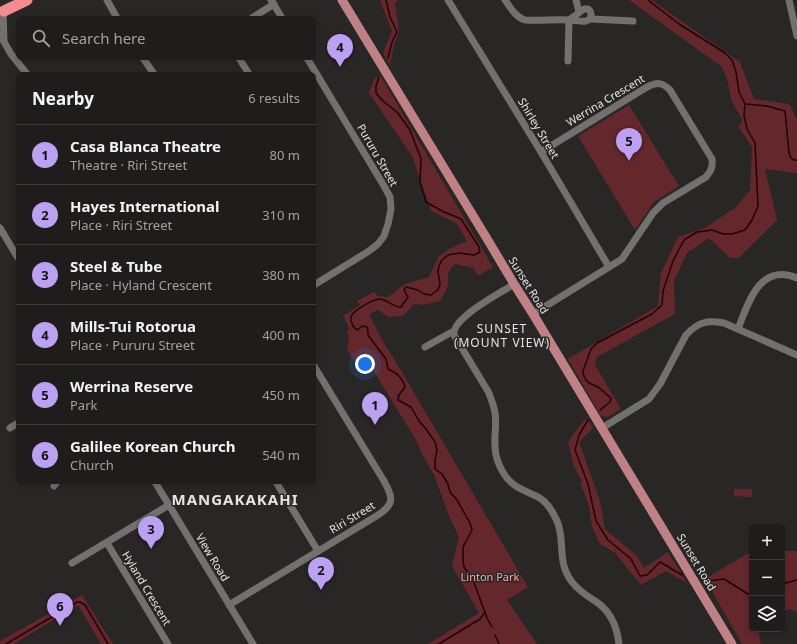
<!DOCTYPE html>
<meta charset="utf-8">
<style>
body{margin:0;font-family:"Noto Sans",sans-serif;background:#272525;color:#f1f3f6}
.controls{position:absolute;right:12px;bottom:12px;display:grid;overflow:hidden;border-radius:6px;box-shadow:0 2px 6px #0003}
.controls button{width:36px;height:36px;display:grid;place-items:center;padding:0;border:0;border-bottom:1px solid #3c3a3b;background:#1f1c1c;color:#f1f3f6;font:20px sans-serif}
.you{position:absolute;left:365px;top:364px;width:14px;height:14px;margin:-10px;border:3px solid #fff;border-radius:50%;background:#1a73e8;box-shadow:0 0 0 6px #1a73e833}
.badge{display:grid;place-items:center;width:26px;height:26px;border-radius:50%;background:#bca0f2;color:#111;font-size:13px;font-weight:700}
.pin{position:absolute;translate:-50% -33px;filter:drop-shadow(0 1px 2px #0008)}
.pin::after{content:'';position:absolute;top:21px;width:14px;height:12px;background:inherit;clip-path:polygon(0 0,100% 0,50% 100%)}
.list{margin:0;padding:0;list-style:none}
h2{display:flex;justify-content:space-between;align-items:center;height:52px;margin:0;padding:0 16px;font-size:17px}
h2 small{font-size:13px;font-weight:400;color:#a1a1a3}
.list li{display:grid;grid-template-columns:26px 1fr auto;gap:12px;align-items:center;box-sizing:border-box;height:60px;padding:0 16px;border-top:1px solid #3c3a3b}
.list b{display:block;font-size:15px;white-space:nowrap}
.list p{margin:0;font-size:13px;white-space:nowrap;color:#a1a1a3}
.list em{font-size:13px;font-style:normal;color:#a1a1a3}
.icon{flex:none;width:22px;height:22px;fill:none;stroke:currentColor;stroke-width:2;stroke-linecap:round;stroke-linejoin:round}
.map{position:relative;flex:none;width:797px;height:644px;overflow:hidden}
.search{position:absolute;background:#1f1c1c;box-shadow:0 2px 6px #0003;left:16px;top:16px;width:300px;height:44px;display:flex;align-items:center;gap:10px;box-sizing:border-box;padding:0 14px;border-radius:6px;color:#a1a1a3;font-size:15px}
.panel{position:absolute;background:#1f1c1c;box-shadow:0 2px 6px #0003;left:16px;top:72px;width:300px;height:412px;border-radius:6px}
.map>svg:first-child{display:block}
.green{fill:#63272c}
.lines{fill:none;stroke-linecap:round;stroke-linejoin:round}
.stream{stroke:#250005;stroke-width:1.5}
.minor{stroke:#737070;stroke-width:7}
.major{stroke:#bf8183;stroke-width:9}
.highway{stroke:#f28c90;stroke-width:11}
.labels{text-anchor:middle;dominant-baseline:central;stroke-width:3;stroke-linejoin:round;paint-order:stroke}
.street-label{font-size:11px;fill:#e6e4e4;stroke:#292626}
.park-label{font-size:11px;fill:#f2abac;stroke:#292626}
.neighbourhood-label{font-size:12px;letter-spacing:1px;fill:#e6e4e4;stroke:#292626}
.district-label{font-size:15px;font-weight:bold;letter-spacing:1px;fill:#e6e4e4;stroke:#292626}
</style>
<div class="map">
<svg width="797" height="644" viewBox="0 0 797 644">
<rect width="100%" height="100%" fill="#292626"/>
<g class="green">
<path d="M 380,0 L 398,0 L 395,3 L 399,32 L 394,45 L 390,65 L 383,53 L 392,31 Z"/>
<path d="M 629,0 L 652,0 L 667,11 L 740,62 L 754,99 L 789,104 L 797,120 L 797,173 L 765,169 L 777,220 L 739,258 L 730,258 L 709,238 L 687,253 L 674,281 L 675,314 L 597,357 L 595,365 L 621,409 L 608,417 L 601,416 L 568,359 L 658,306 L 661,273 L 678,237 L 705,228 L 736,207 L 750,190 L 752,147 L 738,126 L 742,123 L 742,119 L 732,102 L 727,79 L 722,67 Z"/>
<path d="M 380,75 L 493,267 L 478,276 L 473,267 L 472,268 L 456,264 C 444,271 450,281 447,289 C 445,293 442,297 440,301 L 423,305 L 414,304 L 403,316 L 388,317 L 378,310 L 369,314 L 383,342 L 396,362 L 528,587 L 507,600 L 537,644 L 428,644 L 479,613 L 452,566 L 459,537 L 449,516 L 434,475 L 422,454 L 416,440 L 371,367 L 357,366 L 347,349 L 349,338 L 347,331 L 350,329 L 343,316 L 360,305 L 357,301 L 374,292 L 378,296 L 388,297 L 405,284 L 429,277 L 439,256 L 449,249 L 467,241 L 456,223 L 431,211 L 412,156 L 369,93 L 374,79 Z"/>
<path d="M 629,105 L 679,186 L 654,202 L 635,230 L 578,136 Z"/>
<path d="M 587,418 L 593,428 L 579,442 L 600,501 L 605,529 L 637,556 L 644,568 L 668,552 L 687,583 L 666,571 L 641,585 L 615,553 L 600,544 L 592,527 L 589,506 L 580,482 L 583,482 L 574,467 L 568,442 L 581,424 Z"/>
<path d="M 734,489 L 752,489 L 752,497 L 734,496 Z"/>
<path d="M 752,551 L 752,629 L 758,629 L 761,644 L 742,644 L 705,579 Z"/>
<path d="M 782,551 L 797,551 L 797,612 L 789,609 L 782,612 Z"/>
<path d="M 82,595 L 113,644 L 101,644 L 78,605 L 14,644 L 0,644 L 0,641 Z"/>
</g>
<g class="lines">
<g class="stream">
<path d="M 386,0 L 390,17 L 397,32 L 392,42 L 388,58"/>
<path d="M 648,0 L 679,24 L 725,53 L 732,60 L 736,72 L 739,92 L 745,104 L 767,106 L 785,111 L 789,153 L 791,158 L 794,160 L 797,160"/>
<path d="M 379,77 L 376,86 L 376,93 L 383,101 L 397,112 L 410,130 L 421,159 L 420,182 L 426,202 L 442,211 L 461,219 L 479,247 L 480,252 L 474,255 L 459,253 L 448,255 L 442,260 L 439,266 L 438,271 L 440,284 L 438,290 L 431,295 L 424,294 L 418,290 L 406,287 L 404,290 L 408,297 L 401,307 C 393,307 388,300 380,299 C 374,299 353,310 351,317 C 350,319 351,321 352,323 C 353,327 354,328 358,330 L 362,326 L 367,327 L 368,331 L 368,335 L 386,359 L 388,369 C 397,373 402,377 405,387 L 399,395 L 398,400 L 411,407 L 419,421 L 426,429 L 435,442 L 437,450 L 435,460 L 435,469 L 442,474 L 448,484 L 450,492 L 457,500 L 470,523 L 472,530 L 463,547 L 463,560 L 464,567 L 473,580 L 487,618 L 492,627"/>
<path d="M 600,410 L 610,402 L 611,398 L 598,387 L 589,383 L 586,380 L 583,374 L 583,371 L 591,349 L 597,343 L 652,314 L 662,305 L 663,291 L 673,261 L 684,240 L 697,232 L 712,230 L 723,234 L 732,234 L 745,230 L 752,220 L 758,206 L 755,143 L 747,129 L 744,116 L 745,104"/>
<path d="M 588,420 L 579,435 L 575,450 L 588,484 L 596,521 L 608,540 L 631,559 L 640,576 L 647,575 L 660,562 L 682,575"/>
<path d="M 707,581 L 724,579 L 748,594 L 752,593"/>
<path d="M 782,584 L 797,580"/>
<path d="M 495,635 L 499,644"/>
<path d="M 6,644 L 77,602 L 80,602 L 85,605 L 108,644"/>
<path d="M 439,644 L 480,619 L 485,612"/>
</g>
<g class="minor">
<path d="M 107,0 L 117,18"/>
<path d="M 271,0 L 282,18"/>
<path d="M 448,0 L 541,152 L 609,267"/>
<path d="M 505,0 C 511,8 515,17 525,20 C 540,21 555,19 570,20 C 575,20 581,22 586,21 C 593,19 592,12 588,9 L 584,9 L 569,20"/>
<path d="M 576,0 L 579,12"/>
<path d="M 789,0 L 797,36"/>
<path d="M 3,12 L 4,41"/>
<path d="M 252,18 L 274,4"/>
<path d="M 590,19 L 633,21"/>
<path d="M 0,35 L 11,54 L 27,74"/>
<path d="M 143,58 L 154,74"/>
<path d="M 239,58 L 249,74"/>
<path d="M 307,58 L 384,186 L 390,197 L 391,209 L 388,224 L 384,236 L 378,244 L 369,251 L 314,285"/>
<path d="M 568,61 L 569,20"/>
<path d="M 0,228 L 18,258"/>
<path d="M 514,284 C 501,293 451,318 454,335 L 489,393 C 491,399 494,406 495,413 C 497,424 494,435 495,446 C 495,456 499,466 504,474 C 512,487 524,490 536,496 C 546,500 553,512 557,521 C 566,542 556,561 572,582 C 578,590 587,596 595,601 C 611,611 617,626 619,644"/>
<path d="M 533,314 L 622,259 L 653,213 L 663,203 L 706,177 C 711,171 713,167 712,159 L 670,90 C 662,82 657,82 647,87 L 541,152"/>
<path d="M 738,329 C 748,303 760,262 797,278"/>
<path d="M 425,347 L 450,333 L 453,332"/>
<path d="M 10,428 L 18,423"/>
<path d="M 602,428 L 649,399 L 660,384 L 686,335 C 698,322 707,320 724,323 L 797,355"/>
<path d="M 155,482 L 253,644"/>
<path d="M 276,482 L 318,551"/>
<path d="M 54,486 L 57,482"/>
<path d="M 107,543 L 168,644"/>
<path d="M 72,563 L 169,505"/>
<path d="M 229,605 L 378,515 C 395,504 393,497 384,481 L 314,366"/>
</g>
<path class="major" d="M 342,0 L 492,247 L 514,284 L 533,314 L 732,644"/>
<path class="highway" d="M 4,11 L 27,0"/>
</g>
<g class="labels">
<g class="street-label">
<text transform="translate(605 100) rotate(-31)">Werrina Crescent</text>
<text transform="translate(539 128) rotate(59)">Shirley Street</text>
<text transform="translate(378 155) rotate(60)">Pururu Street</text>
<text transform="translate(529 285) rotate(58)">Sunset Road</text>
<text transform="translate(352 517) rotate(-31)">Riri Street</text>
<text transform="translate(213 557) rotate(59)">View Road</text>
<text transform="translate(697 562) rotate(59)">Sunset Road</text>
<text transform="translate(147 588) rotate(59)">Hyland Crescent</text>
</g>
<g class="park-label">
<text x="490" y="576">Linton Park</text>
</g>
<g class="neighbourhood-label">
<text x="502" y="328">SUNSET<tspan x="502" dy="14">(MOUNT VIEW)</tspan></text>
</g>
<g class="district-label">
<text x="235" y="499">MANGAKAKAHI</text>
</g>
</g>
</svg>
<div class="controls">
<button>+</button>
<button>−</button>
<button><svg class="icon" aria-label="layers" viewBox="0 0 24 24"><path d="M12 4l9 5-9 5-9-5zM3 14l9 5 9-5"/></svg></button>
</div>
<div class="you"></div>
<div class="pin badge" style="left:375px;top:425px">1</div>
<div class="pin badge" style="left:321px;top:590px">2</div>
<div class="pin badge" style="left:151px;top:549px">3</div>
<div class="pin badge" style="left:340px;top:67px">4</div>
<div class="pin badge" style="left:629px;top:161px">5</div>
<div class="pin badge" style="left:60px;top:626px">6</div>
<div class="search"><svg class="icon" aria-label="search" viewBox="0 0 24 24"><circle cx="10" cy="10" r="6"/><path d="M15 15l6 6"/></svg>Search here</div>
<section class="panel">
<h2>Nearby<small>6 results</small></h2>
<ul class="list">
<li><span class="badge">1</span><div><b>Casa Blanca Theatre</b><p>Theatre · Riri Street</p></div><em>80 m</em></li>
<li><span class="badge">2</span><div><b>Hayes International</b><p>Place · Riri Street</p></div><em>310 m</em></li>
<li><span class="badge">3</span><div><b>Steel &amp; Tube</b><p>Place · Hyland Crescent</p></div><em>380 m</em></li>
<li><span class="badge">4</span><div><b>Mills-Tui Rotorua</b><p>Place · Pururu Street</p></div><em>400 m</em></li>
<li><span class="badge">5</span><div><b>Werrina Reserve</b><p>Park</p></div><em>450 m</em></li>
<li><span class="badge">6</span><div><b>Galilee Korean Church</b><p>Church</p></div><em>540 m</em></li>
</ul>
</section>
</div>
